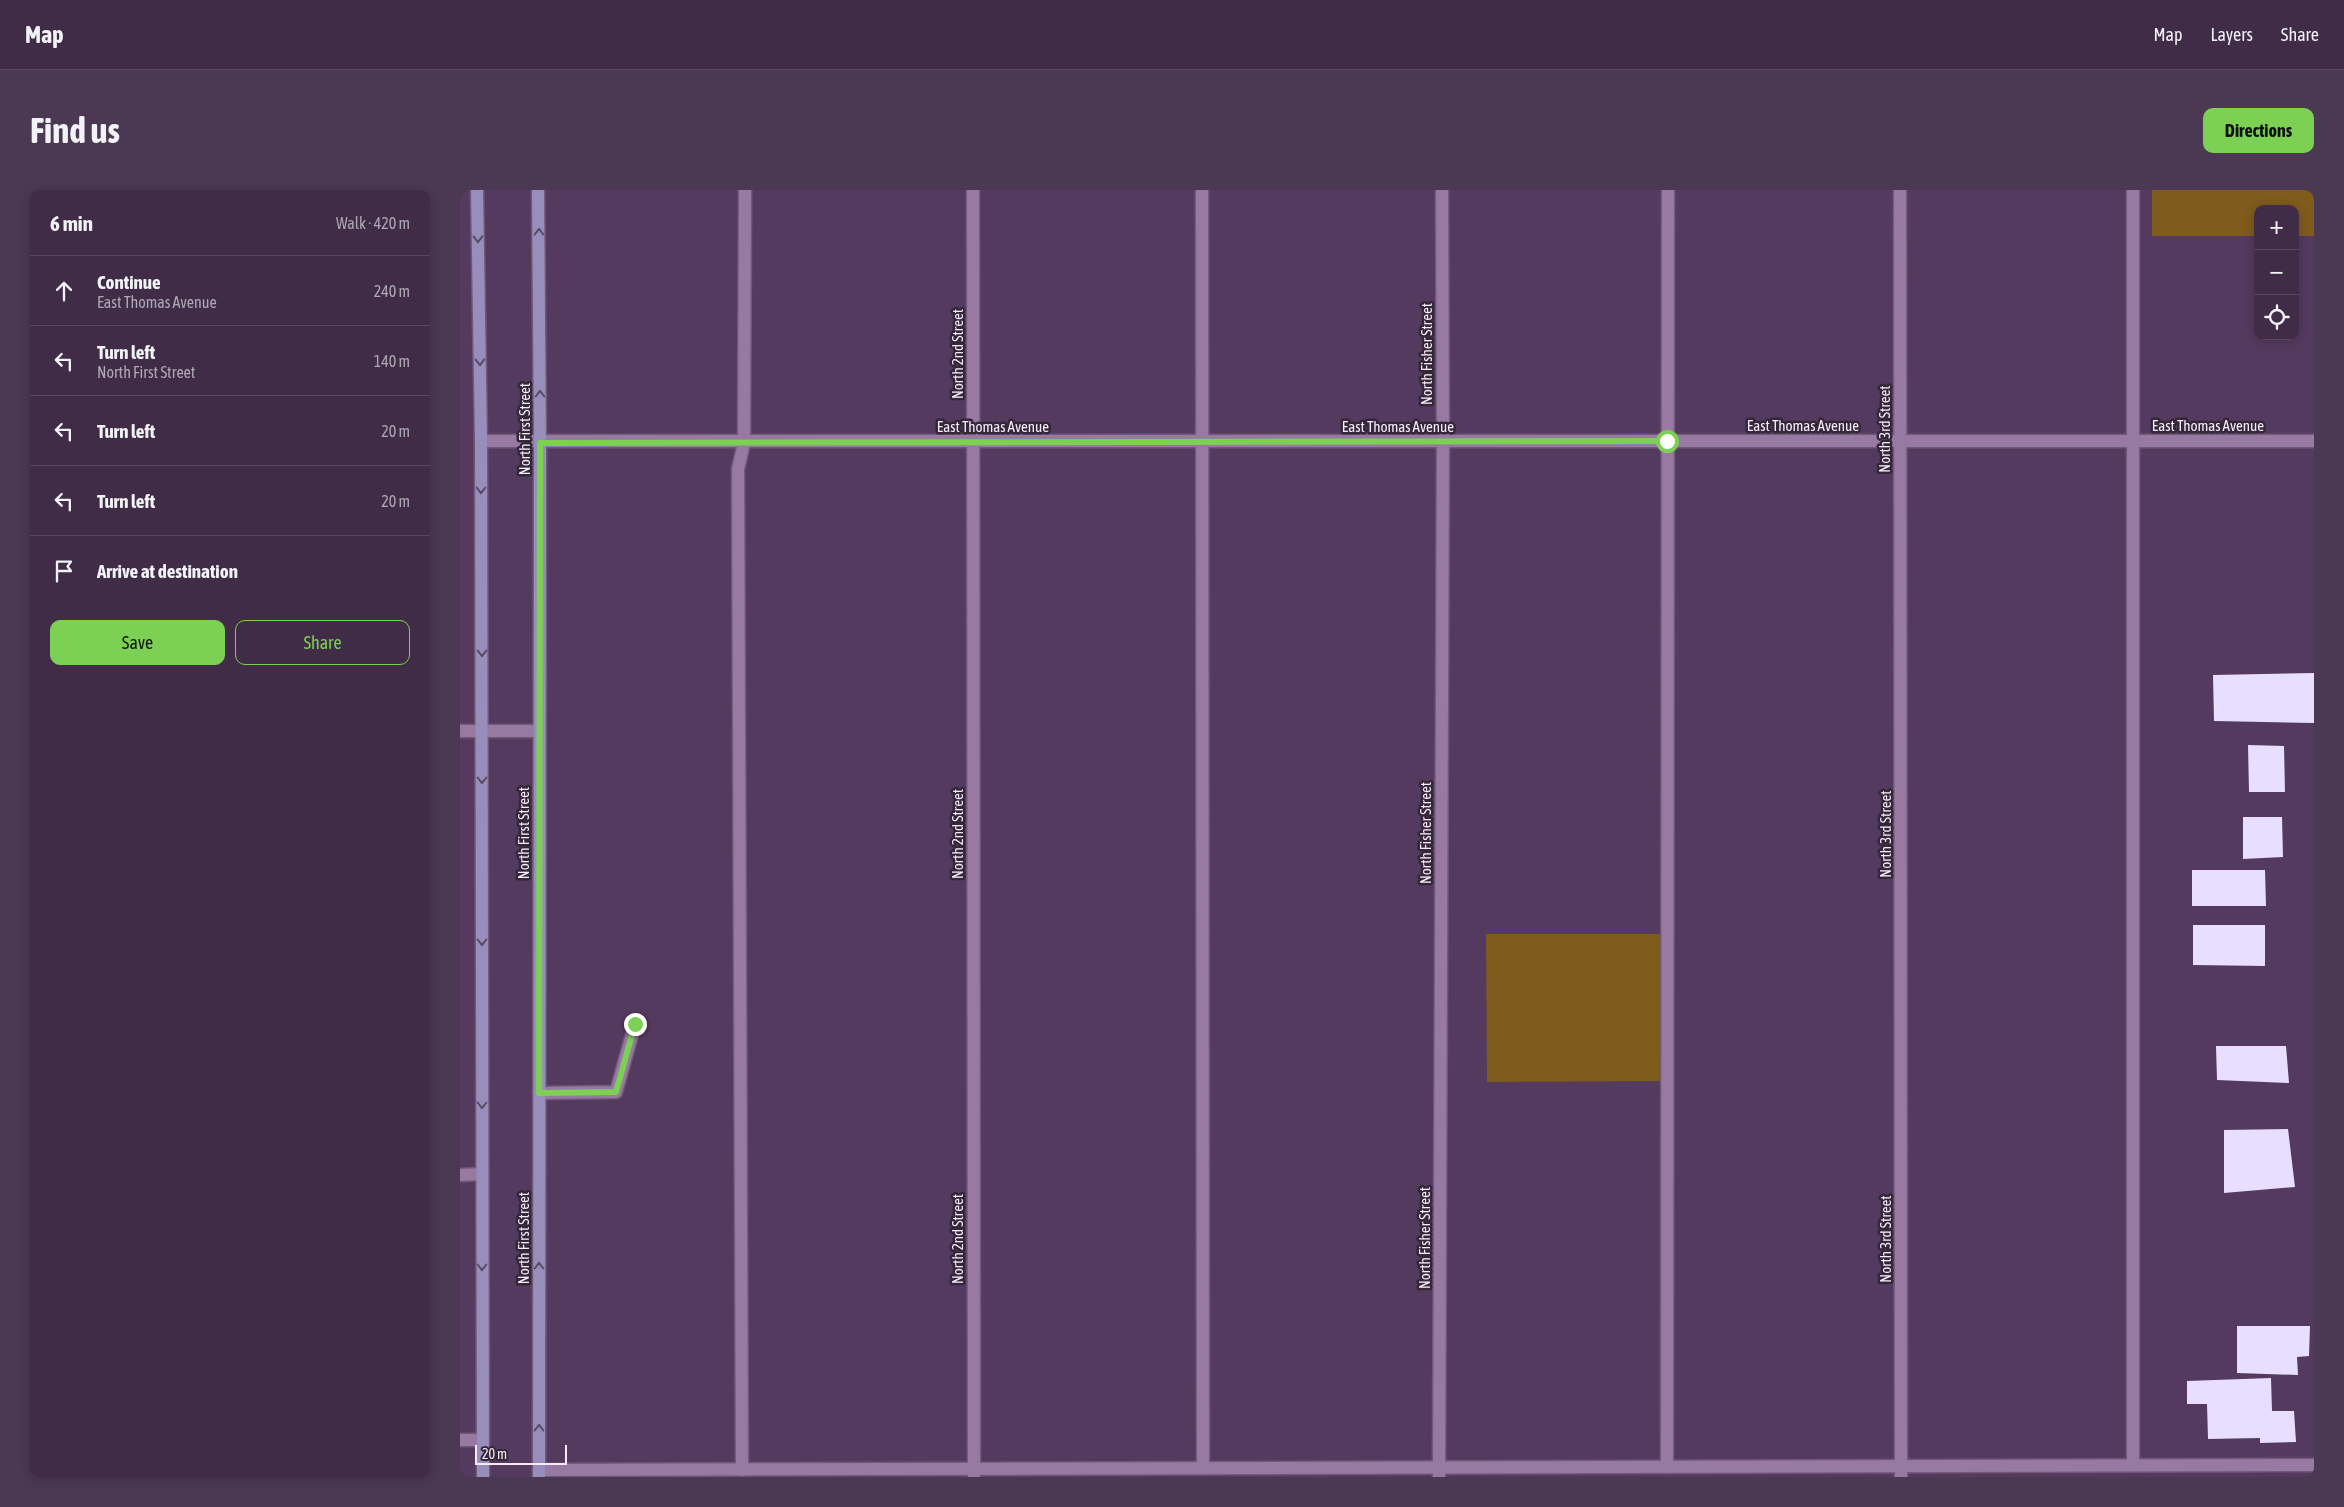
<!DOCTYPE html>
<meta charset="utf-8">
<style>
body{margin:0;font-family:"Asap Condensed",sans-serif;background:#4b3852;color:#f1f3f6}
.controls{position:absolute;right:15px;top:15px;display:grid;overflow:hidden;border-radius:10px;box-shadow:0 2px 12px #0003}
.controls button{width:45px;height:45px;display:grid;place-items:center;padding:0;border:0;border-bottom:1px solid #594860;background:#402c47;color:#f1f3f6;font:25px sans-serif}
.scale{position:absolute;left:15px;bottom:12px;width:92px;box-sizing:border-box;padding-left:5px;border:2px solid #f8ebfd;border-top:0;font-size:14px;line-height:18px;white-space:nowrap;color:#f8ebfd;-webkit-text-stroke:4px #342738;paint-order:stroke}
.stop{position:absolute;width:15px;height:15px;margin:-11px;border:4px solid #7cd154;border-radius:50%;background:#fff}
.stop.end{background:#7cd154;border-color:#fff;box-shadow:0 1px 5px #0008}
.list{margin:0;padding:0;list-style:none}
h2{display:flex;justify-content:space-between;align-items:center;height:65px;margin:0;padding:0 20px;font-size:21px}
h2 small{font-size:16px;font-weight:400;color:#aea7b4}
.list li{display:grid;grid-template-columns:32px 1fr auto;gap:15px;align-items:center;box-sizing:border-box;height:70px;padding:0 20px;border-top:1px solid #594860}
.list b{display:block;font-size:19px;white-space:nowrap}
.list p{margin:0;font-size:16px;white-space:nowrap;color:#aea7b4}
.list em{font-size:16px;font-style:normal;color:#aea7b4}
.actions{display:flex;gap:10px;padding:15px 20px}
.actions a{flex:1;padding:11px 0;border:1px solid #7cd154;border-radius:10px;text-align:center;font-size:18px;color:#7cd154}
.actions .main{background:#7cd154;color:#111}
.icon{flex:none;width:28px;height:28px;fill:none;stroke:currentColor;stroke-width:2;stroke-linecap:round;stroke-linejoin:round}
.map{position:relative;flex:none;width:1854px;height:1287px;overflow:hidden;border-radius:10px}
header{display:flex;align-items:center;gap:30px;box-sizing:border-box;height:70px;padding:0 25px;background:#402c47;border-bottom:1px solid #594860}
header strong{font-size:24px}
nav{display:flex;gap:28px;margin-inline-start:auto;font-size:18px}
.intro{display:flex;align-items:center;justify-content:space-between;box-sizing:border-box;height:120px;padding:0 30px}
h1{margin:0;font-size:35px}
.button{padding:12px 22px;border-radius:10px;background:#7cd154;color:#111;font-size:18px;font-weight:700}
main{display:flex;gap:30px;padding:0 30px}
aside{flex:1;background:#402c47;border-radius:10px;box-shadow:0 2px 12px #0003}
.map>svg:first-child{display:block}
.green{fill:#7f5b1c}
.building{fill:#e7dffd}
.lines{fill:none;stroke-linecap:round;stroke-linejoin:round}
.lane-casing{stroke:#6f5977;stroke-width:15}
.street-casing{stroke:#6f5977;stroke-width:15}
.secondary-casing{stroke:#6f5977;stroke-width:15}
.lane{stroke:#9779a2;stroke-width:12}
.street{stroke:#9779a2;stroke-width:12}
.secondary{stroke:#988ebb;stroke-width:12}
.oneway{stroke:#574b66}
.route{stroke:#7cd154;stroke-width:6}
.labels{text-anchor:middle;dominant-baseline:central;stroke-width:5;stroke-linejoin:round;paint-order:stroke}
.street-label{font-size:15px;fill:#f8ebfd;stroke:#342738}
</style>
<header>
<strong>Map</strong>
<nav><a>Map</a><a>Layers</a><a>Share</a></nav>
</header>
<div class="intro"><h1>Find us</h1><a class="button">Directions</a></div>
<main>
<aside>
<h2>6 min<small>Walk · 420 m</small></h2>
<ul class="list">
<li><svg class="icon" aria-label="ahead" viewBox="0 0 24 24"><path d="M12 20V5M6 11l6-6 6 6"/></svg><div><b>Continue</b><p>East Thomas Avenue</p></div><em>240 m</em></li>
<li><svg class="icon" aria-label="left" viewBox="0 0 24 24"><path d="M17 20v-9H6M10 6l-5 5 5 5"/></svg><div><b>Turn left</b><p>North First Street</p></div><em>140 m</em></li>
<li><svg class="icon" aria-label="left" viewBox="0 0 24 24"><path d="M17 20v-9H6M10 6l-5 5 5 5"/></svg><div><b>Turn left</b></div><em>20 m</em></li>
<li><svg class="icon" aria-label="left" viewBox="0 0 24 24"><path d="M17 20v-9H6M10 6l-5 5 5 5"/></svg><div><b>Turn left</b></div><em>20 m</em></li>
<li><svg class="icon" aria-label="arrive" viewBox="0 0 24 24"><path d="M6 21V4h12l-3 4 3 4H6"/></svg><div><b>Arrive at destination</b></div></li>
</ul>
<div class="actions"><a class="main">Save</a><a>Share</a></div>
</aside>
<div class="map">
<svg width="1854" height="1287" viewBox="0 0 1854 1287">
<rect width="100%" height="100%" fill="#553a5f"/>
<g class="green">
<path d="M 1692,0 L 1854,0 L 1854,46 L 1835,46 L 1835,19 L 1798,19 L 1798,46 L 1692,46 Z"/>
<path d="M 1026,744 L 1202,744 L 1202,891 L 1027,892 Z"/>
</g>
<g class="building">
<path d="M 1854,483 L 1854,533 L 1754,531 L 1753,485 Z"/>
<path d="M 1788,555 L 1824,556 L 1825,602 L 1789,602 Z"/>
<path d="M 1783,627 L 1822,627 L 1823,667 L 1783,669 Z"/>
<path d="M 1732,680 L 1805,680 L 1806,716 L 1732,716 Z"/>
<path d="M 1733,735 L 1805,735 L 1805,776 L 1733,775 Z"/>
<path d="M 1756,856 L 1826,856 L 1829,893 L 1757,890 Z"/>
<path d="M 1828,939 L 1835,997 L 1764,1003 L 1764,940 Z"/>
<path d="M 1777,1136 L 1850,1136 L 1849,1166 L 1837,1167 L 1838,1185 L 1777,1183 Z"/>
<path d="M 1811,1188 L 1812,1221 L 1834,1221 L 1836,1252 L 1800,1253 L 1800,1248 L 1748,1249 L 1747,1214 L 1727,1214 L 1727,1191 Z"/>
</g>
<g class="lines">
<defs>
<g id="lane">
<path d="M 742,0 L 743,1278"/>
<path d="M 1673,0 L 1673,1275"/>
<path d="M 79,903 L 156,902 L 175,834"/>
<path d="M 0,1250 L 22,1250"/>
<path d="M 1207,1277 L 1208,0"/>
<path d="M 79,1280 L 1854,1275"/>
<path d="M 282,1280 L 278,279 L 284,253 L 285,0"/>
</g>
<g id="street">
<path d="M 513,0 L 514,1287"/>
<path d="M 1440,0 L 1441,1287"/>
<path d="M 21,251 L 1854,251"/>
<path d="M 0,541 L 79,541"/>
<path d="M 0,985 L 22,984"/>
<path d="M 979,1287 L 983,252 L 982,0"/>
</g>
<g id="secondary">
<path d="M 17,0 L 21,251 L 23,1287"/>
<path d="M 78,0 L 80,253 L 79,1287"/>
</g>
</defs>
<use href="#lane" class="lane-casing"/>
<use href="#street" class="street-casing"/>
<use href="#secondary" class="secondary-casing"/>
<use href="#lane" class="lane"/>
<use href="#street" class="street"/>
<use href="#secondary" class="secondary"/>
</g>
<defs><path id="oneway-chevron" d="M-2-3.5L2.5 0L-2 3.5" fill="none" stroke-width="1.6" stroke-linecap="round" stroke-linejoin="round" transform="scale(1.25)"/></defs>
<g class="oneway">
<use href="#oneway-chevron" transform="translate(79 42) rotate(-90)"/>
<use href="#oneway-chevron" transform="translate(18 49) rotate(89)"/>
<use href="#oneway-chevron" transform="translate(20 172) rotate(89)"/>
<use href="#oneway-chevron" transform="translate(80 204) rotate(-90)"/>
<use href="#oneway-chevron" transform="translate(21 300) rotate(90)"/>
<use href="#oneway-chevron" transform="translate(22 463) rotate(90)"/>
<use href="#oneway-chevron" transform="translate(22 590) rotate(90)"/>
<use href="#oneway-chevron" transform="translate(22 752) rotate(90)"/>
<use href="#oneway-chevron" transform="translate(22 915) rotate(90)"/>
<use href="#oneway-chevron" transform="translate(79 1076) rotate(-90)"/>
<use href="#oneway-chevron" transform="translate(22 1077) rotate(90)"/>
<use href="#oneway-chevron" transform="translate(79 1238) rotate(-90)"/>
</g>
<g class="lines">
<path class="route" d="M 175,834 L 156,902 L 79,903 L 80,253 L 1207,251"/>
</g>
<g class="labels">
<g class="street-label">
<text transform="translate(497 164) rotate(-90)">North 2nd Street</text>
<text transform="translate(966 164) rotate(-90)">North Fisher Street</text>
<text x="1343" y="235">East Thomas Avenue</text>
<text x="1748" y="235">East Thomas Avenue</text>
<text x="533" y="236">East Thomas Avenue</text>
<text x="938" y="236">East Thomas Avenue</text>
<text transform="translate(64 239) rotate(-90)">North First Street</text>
<text transform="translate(1424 239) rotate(-90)">North 3rd Street</text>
<text transform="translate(63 643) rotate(-90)">North First Street</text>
<text transform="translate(965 643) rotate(-90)">North Fisher Street</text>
<text transform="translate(497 644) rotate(-90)">North 2nd Street</text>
<text transform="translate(1425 644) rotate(-90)">North 3rd Street</text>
<text transform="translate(63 1048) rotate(-90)">North First Street</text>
<text transform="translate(964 1048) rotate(-90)">North Fisher Street</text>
<text transform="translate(497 1049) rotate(-90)">North 2nd Street</text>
<text transform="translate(1425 1049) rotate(-90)">North 3rd Street</text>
</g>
</g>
</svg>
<div class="controls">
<button>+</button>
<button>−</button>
<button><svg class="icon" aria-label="locate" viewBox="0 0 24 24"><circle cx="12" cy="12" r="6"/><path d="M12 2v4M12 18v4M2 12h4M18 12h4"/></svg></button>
</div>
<div class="scale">20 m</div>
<div class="stop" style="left:1207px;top:251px"></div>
<div class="stop end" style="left:175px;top:834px"></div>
</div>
</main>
